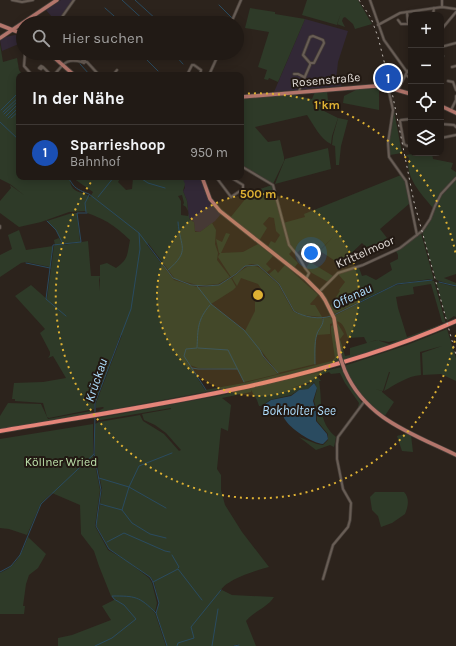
<!DOCTYPE html>
<html lang="de">
<meta charset="utf-8">
<style>
body{margin:0;font-family:Karla,sans-serif;background:#2d2722;color:#f1f3f6}
.controls{position:absolute;right:12px;top:12px;display:grid;overflow:hidden;border-radius:8px;box-shadow:0 2px 10px #0003}
.controls button{width:36px;height:36px;display:grid;place-items:center;padding:0;border:0;border-bottom:1px solid #3e3834;background:#211a15;color:#f1f3f6;font:20px sans-serif}
.you{position:absolute;left:311px;top:253px;width:14px;height:14px;margin:-10px;border:3px solid #fff;border-radius:50%;background:#1a73e8;box-shadow:0 0 0 6px #1a73e833}
.badge{display:grid;place-items:center;width:26px;height:26px;border-radius:50%;background:#8c9099;color:#fff;font-size:13px;font-weight:700}
.pin{position:absolute;translate:-50% -50%;border:2px solid #fff;box-shadow:0 1px 4px #0006}
.list{margin:0;padding:0;list-style:none}
h2{display:flex;justify-content:space-between;align-items:center;height:52px;margin:0;padding:0 16px;font-size:17px}
h2 small{font-size:13px;font-weight:400;color:#a2a1a0}
.list li{display:grid;grid-template-columns:26px 1fr auto;gap:12px;align-items:center;box-sizing:border-box;height:56px;padding:0 16px;border-top:1px solid #3e3834}
.list b{display:block;font-size:15px;white-space:nowrap}
.list p{margin:0;font-size:13px;white-space:nowrap;color:#a2a1a0}
.list em{font-size:13px;font-style:normal;color:#a2a1a0}
.icon{flex:none;width:22px;height:22px;fill:none;stroke:currentColor;stroke-width:2;stroke-linecap:round;stroke-linejoin:round}
.map{position:relative;flex:none;width:456px;height:646px;overflow:hidden}
.search{position:absolute;background:#211a15;box-shadow:0 2px 10px #0003;left:16px;top:16px;width:228px;height:44px;display:flex;align-items:center;gap:10px;box-sizing:border-box;padding:0 14px;border-radius:22px;color:#a2a1a0;font-size:15px}
.panel{position:absolute;background:#211a15;box-shadow:0 2px 10px #0003;left:16px;top:72px;width:228px;height:108px;border-radius:8px}
.map>svg:first-child{display:block}
.commercial{fill:#322836}
.green{fill:#2e3a28;fill-rule:evenodd}
.water{fill:#2a4b60}
.lines{fill:none;stroke-linecap:round;stroke-linejoin:round}
.stream{stroke:#2a4b60;stroke-width:1}
.minor-casing{stroke:#463e38;stroke-width:3.5}
.major-casing{stroke:#463e38;stroke-width:5}
.highway-casing{stroke:#463e38;stroke-width:5.5}
.minor{stroke:#685d55;stroke-width:2}
.major{stroke:#b3756b;stroke-width:3.5}
.highway{stroke:#e58579;stroke-width:4}
.rail{stroke:#bfb9b3;stroke-width:1;stroke-dasharray:2 4;stroke-linecap:butt}
.major-bridge-casing{stroke:#463e38;stroke-width:5;stroke-linecap:butt}
.major-bridge{stroke:#b3756b;stroke-width:3.5}
.ring{fill:none;stroke:#deb133;stroke-width:2;stroke-dasharray:2 4}
.labels{text-anchor:middle;dominant-baseline:central;stroke-width:4;stroke-linejoin:round;paint-order:stroke}
.street-label{font-size:12px;fill:#e3ddd8;stroke:#221913}
.park-label{font-size:12px;fill:#bce0aa;stroke:#221913}
.water-label{font-size:13px;font-style:italic;fill:#afdefe;stroke:#221913}
.centre{fill:#deb133;stroke:#221913;stroke-width:2}
.ring-label{font-size:12px;text-anchor:middle;font-weight:bold;fill:#deb133;stroke:#221913;stroke-width:4;stroke-linejoin:round;paint-order:stroke}
</style>
<div class="map">
<svg width="456" height="646" viewBox="0 0 456 646">
<rect width="100%" height="100%" fill="#2c231c"/>
<g class="commercial">
<path d="M 61,0 L 74,0 L 61,17 L 61,20 L 57,23 L 46,10 Z"/>
<path d="M 305,19 L 348,31 L 338,62 L 336,80 L 342,86 L 274,92 Z"/>
<path d="M 15,35 L 23,36 L 21,43 L 2,51 L 0,40 L 5,37 Z"/>
<path d="M 182,177 L 200,177 L 206,194 L 210,203 L 221,214 L 215,221 L 200,232 L 195,231 L 194,222 L 189,218 L 187,201 L 183,191 L 185,188 Z"/>
</g>
<g class="green">
<path d="M 307,0 L 358,0 L 372,24 L 355,29 L 353,24 L 345,17 L 343,18 L 342,21 L 345,27 L 337,24 L 341,13 L 337,25 L 302,15 Z"/>
<path d="M 250,8 L 275,12 L 275,14 L 305,19 L 278,82 L 269,78 L 268,80 L 264,79 L 267,70 L 258,67 L 269,32 L 245,28 Z"/>
<path d="M 0,44 L 3,62 L 17,58 L 19,70 L 23,75 L 19,75 L 19,177 L 44,177 L 41,180 L 45,177 L 121,177 L 118,182 L 126,190 L 132,189 L 133,178 L 131,177 L 182,177 L 185,184 L 183,191 L 187,201 L 188,211 L 186,207 L 183,205 L 184,203 L 182,195 L 178,196 L 181,201 L 181,215 L 188,216 L 188,213 L 190,220 L 194,222 L 195,232 L 200,232 L 212,223 L 216,230 L 215,244 L 218,253 L 217,260 L 230,277 L 218,284 L 206,285 L 197,285 L 175,279 L 148,243 L 147,245 L 174,280 L 197,287 L 205,287 L 219,285 L 231,278 L 236,287 L 233,290 L 211,304 L 245,331 L 255,311 L 255,301 L 262,290 L 258,284 L 241,278 L 237,286 L 232,278 C 241,271 249,262 260,268 L 278,284 L 293,311 C 302,317 312,317 322,318 L 323,323 L 323,318 L 331,317 L 333,323 L 330,324 L 330,334 L 317,335 L 321,327 L 316,338 L 315,364 L 278,373 L 260,349 L 263,357 L 278,374 L 244,382 L 237,369 L 198,368 L 190,365 L 186,360 L 205,390 L 244,383 L 332,361 L 335,358 L 331,331 L 331,326 L 333,325 L 340,361 L 253,383 L 99,412 L 100,410 L 104,408 L 103,407 L 96,408 L 96,403 L 122,335 L 120,336 L 95,403 L 94,409 L 49,418 L 47,417 L 43,403 L 15,401 L 15,399 L 12,399 L 14,383 L 43,382 L 66,378 L 53,356 L 48,358 L 50,355 L 50,352 L 40,333 L 45,329 L 15,296 L 31,285 L 57,308 L 47,299 L 54,246 L 55,245 L 54,240 L 59,238 L 63,245 L 88,241 L 91,276 L 100,276 L 99,280 L 100,291 L 100,265 L 107,263 L 116,268 C 129,259 127,254 130,240 C 115,226 107,220 87,213 L 86,211 L 69,212 L 41,222 L 19,227 L 0,213 L 0,201 L 11,188 L 10,185 L 24,195 L 10,184 L 0,179 ZM 73,178 L 93,192 L 90,197 C 83,191 72,194 70,181 Z"/>
<path d="M 379,87 L 379,110 L 343,103 L 344,96 L 360,88 Z"/>
<path d="M 327,91 L 328,100 L 335,101 L 334,107 L 322,104 L 320,109 L 338,118 L 332,136 L 331,144 C 321,140 313,124 307,115 L 255,127 L 268,142 L 280,140 L 284,157 L 284,161 L 273,184 L 241,164 L 241,98 L 295,93 L 297,96 L 312,99 L 315,92 Z"/>
<path d="M 394,111 L 402,153 L 390,155 L 389,143 Z"/>
<path d="M 338,118 L 348,120 L 341,146 L 339,165 L 336,165 L 335,146 L 332,145 L 333,136 Z"/>
<path d="M 328,148 L 331,169 L 275,184 L 285,159 Z"/>
<path d="M 419,153 L 432,153 L 433,159 L 453,163 L 451,169 L 456,172 L 456,177 L 439,195 L 433,208 C 422,195 404,176 409,158 L 406,155 Z"/>
<path d="M 401,175 L 405,181 L 410,203 L 380,229 L 387,238 L 370,251 L 362,243 L 340,264 L 320,251 L 334,236 L 316,254 L 314,251 L 311,252 L 305,245 L 297,253 L 289,245 L 283,223 L 305,217 L 304,214 Z"/>
<path d="M 456,180 L 456,274 L 444,278 L 456,283 L 456,286 L 436,280 L 422,232 L 427,226 L 441,196 Z"/>
<path d="M 272,185 L 288,245 L 292,251 L 289,254 L 298,263 L 294,268 L 267,248 L 271,241 L 275,243 L 280,235 L 276,231 L 274,218 L 269,217 L 263,224 L 267,228 L 259,241 L 230,218 L 251,192 Z"/>
<path d="M 72,213 L 77,213 L 80,242 L 63,244 L 56,230 L 47,221 Z"/>
<path d="M 19,230 L 26,250 L 53,246 L 50,267 L 26,262 L 21,263 L 0,277 L 0,255 L 12,249 L 8,235 Z"/>
<path d="M 226,233 L 230,234 L 221,253 L 243,252 L 258,244 L 273,256 L 266,264 L 271,269 L 267,272 C 251,257 246,266 231,277 L 218,257 L 220,253 L 219,253 L 216,239 L 222,242 Z"/>
<path d="M 421,233 L 434,280 L 430,279 L 396,284 L 336,313 L 333,313 L 330,306 L 340,291 L 339,290 L 345,282 L 338,274 L 359,268 L 362,276 L 366,275 L 376,280 L 392,270 L 390,263 L 398,259 L 398,255 L 396,251 Z"/>
<path d="M 310,262 L 333,276 L 328,282 L 312,273 L 306,268 Z"/>
<path d="M 285,265 L 316,293 L 318,295 L 310,304 L 311,305 L 315,305 L 322,317 L 302,315 L 294,310 L 279,283 L 269,274 L 275,269 L 278,273 Z"/>
<path d="M 428,280 L 434,281 L 446,324 L 377,349 L 343,360 L 336,324 L 338,324 L 344,334 L 340,339 L 345,356 L 350,355 L 350,348 L 377,340 L 389,344 L 398,340 L 389,342 L 376,340 L 367,343 L 364,337 L 348,338 C 346,332 344,322 336,321 L 334,316 L 391,287 L 397,285 ZM 431,284 L 442,322 L 445,323 L 407,337 L 398,308 L 396,297 L 414,294 L 413,287 Z"/>
<path d="M 436,282 L 456,287 L 456,317 L 454,316 L 447,321 Z"/>
<path d="M 447,329 L 456,358 L 456,381 L 441,374 L 423,375 L 422,353 L 442,346 L 420,352 L 421,375 C 407,376 395,385 384,391 L 390,372 L 389,372 L 383,391 L 375,389 L 382,391 L 382,396 L 382,392 L 394,402 L 384,417 L 377,412 L 356,389 L 344,366 L 407,345 Z"/>
<path d="M 341,367 L 347,381 L 362,403 L 357,411 L 359,403 L 345,383 L 340,373 L 331,374 L 329,372 L 317,376 L 321,381 L 314,381 L 305,384 L 291,388 L 306,385 L 314,381 L 319,381 C 323,404 317,421 336,437 L 334,447 L 330,445 L 316,450 L 299,437 L 317,444 L 323,445 L 328,440 L 328,434 L 317,421 L 317,411 L 314,401 L 317,389 L 314,382 L 308,389 L 299,390 L 291,395 L 270,400 L 261,406 L 259,406 L 257,400 L 251,390 L 251,392 L 222,398 L 231,405 L 228,431 L 221,428 L 217,469 L 221,475 L 221,490 L 225,505 L 242,532 L 269,567 C 257,570 224,580 220,592 L 222,590 L 232,595 L 274,597 C 267,608 254,611 246,621 L 256,646 L 236,646 L 239,644 L 233,646 L 167,646 L 156,613 L 159,603 L 154,582 L 150,577 L 109,549 L 96,525 L 100,505 L 107,506 L 100,504 L 102,489 L 95,454 L 95,424 L 99,422 L 140,415 L 143,421 L 164,434 L 179,451 L 181,450 L 166,433 L 155,425 L 144,420 L 142,414 L 171,409 L 171,408 L 101,420 L 99,420 L 98,418 L 223,395 Z"/>
<path d="M 8,403 L 41,404 L 48,419 L 91,411 L 92,413 L 0,429 L 0,416 Z"/>
<path d="M 93,424 L 93,454 L 100,490 L 95,526 L 108,550 L 127,561 L 149,578 L 152,583 L 157,603 L 155,612 L 148,605 L 155,613 L 166,646 L 58,646 L 58,638 L 72,635 L 111,620 L 102,606 L 114,600 L 117,600 L 114,599 L 111,596 L 99,566 L 94,551 L 81,534 L 80,505 L 52,493 L 41,503 L 27,535 L 9,529 L 0,528 L 0,439 Z"/>
<path d="M 407,433 L 411,435 L 413,452 L 402,451 L 397,436 Z"/>
<path d="M 375,492 L 404,492 C 410,498 408,507 405,514 L 392,523 L 381,527 L 378,516 L 372,510 L 370,497 Z"/>
<path d="M 28,537 L 46,554 L 38,568 L 29,575 L 26,584 L 23,606 L 25,606 L 24,614 L 0,614 L 0,573 C 17,566 22,553 28,537 Z"/>
</g>
<path class="water" d="M 314,383 L 317,388 L 313,401 L 316,411 L 316,421 L 327,434 L 328,439 L 323,444 C 312,443 290,429 284,418 C 283,415 283,409 283,406 L 275,406 L 264,409 L 265,404 L 271,400 L 291,396 L 299,390 L 308,389 Z"/>
<g class="lines">
<g class="stream">
<path d="M 122,0 L 147,23"/>
<path d="M 135,0 L 157,20"/>
<path d="M 219,5 L 232,18"/>
<path d="M 105,8 L 122,23"/>
<path d="M 71,53 L 76,58"/>
<path d="M 140,53 L 158,71"/>
<path d="M 173,53 L 183,64"/>
<path d="M 80,64 L 90,75"/>
<path d="M 1,110 L 17,94"/>
<path d="M 3,112 L 19,97"/>
<path d="M 4,114 L 19,100"/>
<path d="M 6,116 L 19,103"/>
<path d="M 8,118 L 19,107"/>
<path d="M 11,118 L 19,111"/>
<path d="M 0,122 L 19,140"/>
<path d="M 17,125 L 19,123"/>
<path d="M 67,177 C 70,180 71,182 73,185 C 77,190 84,192 89,194 L 139,233 L 140,249 L 131,309 L 95,403 L 95,414"/>
<path d="M 139,177 L 148,183 L 165,188"/>
<path d="M 98,197 L 114,177"/>
<path d="M 86,212 L 85,203 L 89,195"/>
<path d="M 47,221 L 56,230 L 63,244"/>
<path d="M 139,233 L 173,278 L 191,285 L 206,286 L 219,285 L 236,274 L 245,266 L 258,265 L 279,284 L 294,311 C 303,317 320,320 331,316"/>
<path d="M 26,263 L 50,268"/>
<path d="M 168,270 C 191,250 180,248 178,222"/>
<path d="M 439,282 L 456,286"/>
<path d="M 197,286 L 211,304 L 244,330 L 260,350 L 263,356 L 278,373"/>
<path d="M 334,315 L 397,284 L 432,280"/>
<path d="M 66,316 L 46,299 L 53,245 L 81,242 L 77,213 L 87,213"/>
<path d="M 198,348 L 228,350 L 244,382"/>
<path d="M 315,364 C 315,355 314,343 317,334 C 319,328 324,325 323,319"/>
<path d="M 192,368 L 198,369 L 237,369"/>
<path d="M 206,390 L 184,356 L 186,349 L 197,348 C 198,329 197,320 210,305"/>
<path d="M 95,417 L 94,454 L 101,490 L 96,526 L 109,549 L 150,577 L 153,582 L 159,603 L 156,613 L 167,646"/>
<path d="M 99,478 L 129,487 L 166,508"/>
<path d="M 100,504 L 122,510"/>
<path d="M 166,538 L 150,534 L 132,523 L 122,510 L 129,487 L 139,466 L 172,453"/>
<path d="M 107,542 L 124,533 L 165,551 L 170,552"/>
<path d="M 172,555 L 179,567 L 178,568"/>
<path d="M 0,572 L 11,566 L 20,555 L 41,504 L 94,454"/>
<path d="M 153,582 L 178,569 L 202,600"/>
<path d="M 95,646 L 112,638 L 136,619 L 124,605 L 114,599 L 112,596 C 135,596 139,596 156,613"/>
<path d="M 177,646 L 178,643 L 194,638 L 191,627 L 221,590"/>
<path d="M 212,646 L 218,609"/>
<path d="M 234,646 L 239,645"/>
</g>
<defs>
<g id="minor">
<path d="M 12,0 L 22,2 L 33,0"/>
<path d="M 370,0 L 384,40 L 407,72"/>
<path d="M 442,7 L 442,0"/>
<path d="M 433,15 L 434,8"/>
<path d="M 398,20 L 401,24 L 408,24 L 407,12"/>
<path d="M 63,23 L 62,17 L 74,0"/>
<path d="M 231,23 L 241,0"/>
<path d="M 378,25 L 400,13 L 442,7 L 456,9"/>
<path d="M 441,30 L 456,12"/>
<path d="M 441,47 L 456,43"/>
<path d="M 25,53 L 24,66 L 32,75"/>
<path d="M 79,53 L 82,57 L 82,60"/>
<path d="M 441,55 L 443,56"/>
<path d="M 83,60 L 85,61 L 84,63 L 82,62 Z"/>
<path d="M 85,62 L 87,62 L 99,75"/>
<path d="M 43,67 L 41,66 L 39,68 L 41,69 L 43,67 L 51,75"/>
<path d="M 452,67 L 456,66"/>
<path d="M 441,70 L 442,76"/>
<path d="M 294,74 L 298,74 L 304,77"/>
<path d="M 54,75 C 64,64 65,58 82,62"/>
<path d="M 113,75 L 117,70"/>
<path d="M 179,75 L 181,75"/>
<path d="M 187,75 L 192,65 L 194,65 L 201,70 L 200,75"/>
<path d="M 209,75 L 219,53"/>
<path d="M 406,75 L 411,79"/>
<path d="M 448,81 L 453,82 L 456,90"/>
<path d="M 388,88 L 393,110 L 388,143 L 389,157 L 406,181 L 417,235"/>
<path d="M 398,90 L 407,72 L 411,68"/>
<path d="M 299,92 L 300,88 L 310,65 L 310,63 L 314,63 L 324,43 L 323,40 L 313,36 L 310,37 L 303,55 L 310,63"/>
<path d="M 451,110 L 456,100 L 456,96"/>
<path d="M 411,119 L 401,120 L 400,121 L 404,144 L 407,146 L 411,145"/>
<path d="M 441,124 L 454,125 L 456,127"/>
<path d="M 441,138 L 456,135"/>
<path d="M 241,166 L 273,185 L 289,245 L 299,257 L 305,268 L 309,273 L 306,279"/>
<path d="M 216,177 L 231,197 L 243,189 L 243,185 L 230,177"/>
<path d="M 0,226 L 0,228"/>
<path d="M 319,292 L 338,273 L 363,265 L 400,248 L 422,231 L 430,219 L 435,206 L 441,194 L 456,178"/>
<path d="M 323,579 L 333,545 L 348,527 L 350,520 L 351,503 L 343,489 L 337,459 L 337,444 L 338,437 L 364,402"/>
</g>
<g id="major">
<path d="M 0,25 L 23,34"/>
<path d="M 0,38 L 57,0"/>
<path d="M 49,53 L 74,75"/>
<path d="M 241,97 L 375,86 L 390,88 L 411,94"/>
<path d="M 441,106 L 456,113"/>
<path d="M 202,177 L 210,199 L 220,211 L 306,279 L 321,294 L 325,300 L 334,318 L 340,357"/>
<path d="M 345,371 C 366,419 411,433 456,455"/>
</g>
<path id="highway" d="M 0,431 C 151,405 315,384 456,321"/>
</defs>
<use href="#minor" class="minor-casing"/>
<use href="#major" class="major-casing"/>
<use href="#highway" class="highway-casing"/>
<use href="#minor" class="minor"/>
<use href="#major" class="major"/>
<use href="#highway" class="highway"/>
<path class="rail" d="M 359,0 L 371,18 L 378,37 L 393,97 L 414,202 L 456,355"/>
<defs>
<path id="major-bridge" d="M 340,357 L 345,371"/>
</defs>
<use href="#major-bridge" class="major-bridge-casing"/>
<use href="#major-bridge" class="major-bridge"/>
</g>
<circle cx="258" cy="295" r="101" fill="#deb133" fill-opacity=".12"/>
<g class="ring">
<circle cx="258" cy="295" r="101"/>
<path d="M456 335A202 202 0 1 1 94 178M242 94A202 202 0 0 1 456 255"/>
</g>
<g class="labels">
<g class="street-label">
<text transform="translate(326 80) rotate(-5)">Rosenstraße</text>
<text transform="translate(365 252) rotate(-24)">Krittelmoor</text>
</g>
<g class="park-label">
<text x="61" y="462">Köllner Wried</text>
</g>
<g class="water-label">
<text transform="translate(352 296) rotate(-26)">Offenau</text>
<text transform="translate(96 380) rotate(-71)">Krückau</text>
<text x="299" y="410">Bokholter See</text>
</g>
</g>
<circle cx="258" cy="295" r="6" class="centre"/>
<g class="ring-label">
<text x="327" y="109">1 km</text>
<text x="258" y="198">500 m</text>
</g>
</svg>
<div class="controls">
<button>+</button>
<button>−</button>
<button><svg class="icon" aria-label="locate" viewBox="0 0 24 24"><circle cx="12" cy="12" r="6"/><path d="M12 2v4M12 18v4M2 12h4M18 12h4"/></svg></button>
<button><svg class="icon" aria-label="layers" viewBox="0 0 24 24"><path d="M12 4l9 5-9 5-9-5zM3 14l9 5 9-5"/></svg></button>
</div>
<div class="you"></div>
<div class="pin badge" style="left:388px;top:78px;background:#1a4fb4">1</div>
<div class="search"><svg class="icon" aria-label="search" viewBox="0 0 24 24"><circle cx="10" cy="10" r="6"/><path d="M15 15l6 6"/></svg>Hier suchen</div>
<section class="panel">
<h2>In der Nähe<small></small></h2>
<ul class="list">
<li><span class="badge" style="background:#1a4fb4">1</span><div><b>Sparrieshoop</b><p>Bahnhof</p></div><em>950 m</em></li>
</ul>
</section>
</div>
